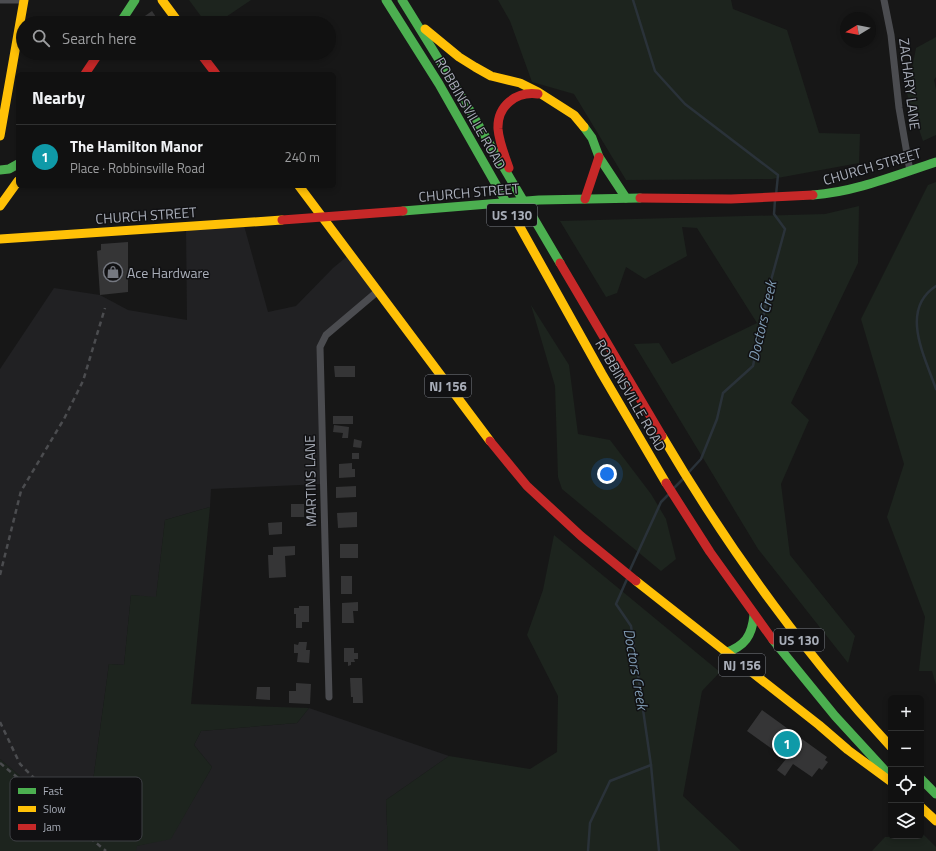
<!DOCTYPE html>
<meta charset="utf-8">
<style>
body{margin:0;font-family:"Titillium Web",sans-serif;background:#1e1f1f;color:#f1f3f6}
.controls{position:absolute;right:12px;bottom:12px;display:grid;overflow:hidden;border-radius:6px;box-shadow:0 2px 6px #0003}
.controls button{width:36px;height:36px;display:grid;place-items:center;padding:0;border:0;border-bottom:1px solid #303131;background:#111;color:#f1f3f6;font:20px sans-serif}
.compass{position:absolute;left:840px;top:12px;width:36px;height:36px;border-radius:50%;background:#111;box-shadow:0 2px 6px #0003;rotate:260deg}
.you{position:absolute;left:607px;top:474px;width:14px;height:14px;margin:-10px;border:3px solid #fff;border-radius:50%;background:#1a73e8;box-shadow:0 0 0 6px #1a73e833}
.badge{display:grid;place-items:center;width:26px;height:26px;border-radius:50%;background:#757880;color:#fff;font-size:13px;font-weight:700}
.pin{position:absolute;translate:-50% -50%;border:2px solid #fff;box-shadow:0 1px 4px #0006}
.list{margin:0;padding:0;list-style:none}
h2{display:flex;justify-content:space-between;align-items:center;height:52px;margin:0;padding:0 16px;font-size:17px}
h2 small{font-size:13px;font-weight:400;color:#9c9d9f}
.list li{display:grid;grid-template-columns:26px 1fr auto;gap:12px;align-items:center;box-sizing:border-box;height:64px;padding:0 16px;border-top:1px solid #303131}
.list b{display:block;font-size:15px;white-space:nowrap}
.list p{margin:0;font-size:13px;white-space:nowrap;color:#9c9d9f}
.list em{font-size:13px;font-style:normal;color:#9c9d9f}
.icon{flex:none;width:22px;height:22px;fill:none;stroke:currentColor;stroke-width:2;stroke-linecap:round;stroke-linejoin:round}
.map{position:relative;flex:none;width:936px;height:851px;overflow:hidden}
.search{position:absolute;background:#111;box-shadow:0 2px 6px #0003;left:16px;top:16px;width:320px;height:44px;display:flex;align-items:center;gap:10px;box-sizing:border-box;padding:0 14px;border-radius:22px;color:#9c9d9f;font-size:15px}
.panel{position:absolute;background:#111;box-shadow:0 2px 6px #0003;left:16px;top:72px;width:320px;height:116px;border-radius:6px}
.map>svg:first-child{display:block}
.built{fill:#212123}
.green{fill:#1d241e}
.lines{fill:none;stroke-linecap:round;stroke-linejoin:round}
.stream{stroke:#2a3239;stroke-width:2.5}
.building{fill:#353536}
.street{stroke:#4b4c50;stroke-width:7}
.fast{stroke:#4caf50;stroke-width:9}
.slow{stroke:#ffc107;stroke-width:9}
.jam{stroke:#c62828;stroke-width:9}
.rail{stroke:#4b4c4f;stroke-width:2.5;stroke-dasharray:5 4;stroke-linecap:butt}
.labels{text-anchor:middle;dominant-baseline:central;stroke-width:3;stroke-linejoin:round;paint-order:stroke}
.shield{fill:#111113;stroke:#7b7e86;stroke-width:1}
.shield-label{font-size:13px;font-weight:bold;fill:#a8adb8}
.street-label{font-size:14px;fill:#a8adb8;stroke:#111113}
.poi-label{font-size:14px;fill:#a8adb8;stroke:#111113;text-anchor:start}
.water-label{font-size:15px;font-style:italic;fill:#7f9bb3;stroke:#111113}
.key{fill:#111113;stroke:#3e4045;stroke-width:1}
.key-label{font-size:11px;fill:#a8adb8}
</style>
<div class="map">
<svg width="936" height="851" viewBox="0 0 936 851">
<rect width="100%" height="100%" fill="#171717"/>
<g class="built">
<path d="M 243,222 L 268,312 L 296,306 L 333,268 L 350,254 L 378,291 L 322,341 L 323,484 L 211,489 L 210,507 L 165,520 L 156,598 L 131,595 L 124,665 L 109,664 L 86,832 L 0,759 L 0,369 L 54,288 L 100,295 L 128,310 L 187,320 L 186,227 Z"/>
<path d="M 309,708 L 449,756 L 386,800 L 388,851 L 136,851 L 136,846 L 171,838 L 212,767 L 194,745 L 201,731 L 297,723 Z"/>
</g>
<g class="green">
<path d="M 189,0 L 251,0 L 217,23 L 206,23 Z"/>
<path d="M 498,0 L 731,0 L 733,9 L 787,30 L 819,133 L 860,134 L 859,163 L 772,179 L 626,180 L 574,94 L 532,82 L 510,21 Z"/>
<path d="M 936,37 L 936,77 L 934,80 L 936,89 L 936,135 L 923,141 L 907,94 L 916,48 Z"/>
<path d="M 936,182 L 936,685 L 932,671 L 919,671 L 925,617 L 887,517 L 904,464 L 861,319 L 928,185 Z"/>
<path d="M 859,206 L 858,263 L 791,403 L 809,420 L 781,484 L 790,555 L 855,636 L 848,663 L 758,549 L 634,344 L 659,343 L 672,364 L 757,323 L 697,228 L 682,227 L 687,256 L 645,279 L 626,267 L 617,293 L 606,297 L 560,221 L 825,214 Z"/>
<path d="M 531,305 L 569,365 L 578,434 L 610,440 L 651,494 L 666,519 L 676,559 L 661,571 L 562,489 L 558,477 L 555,386 Z"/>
<path d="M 210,507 L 191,704 L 309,708 L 297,723 L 201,731 L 194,745 L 212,767 L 171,839 L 137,846 L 136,851 L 0,851 L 0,759 L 86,832 L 109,664 L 124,665 L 131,595 L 156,597 L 165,520 Z"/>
<path d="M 554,535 L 720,672 L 702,691 L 683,796 L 741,851 L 388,851 L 386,800 L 449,756 L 530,769 L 557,752 L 558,696 L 527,635 L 543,590 Z"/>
<path d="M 921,832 L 936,847 L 936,851 L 872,851 L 885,837 L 921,836 Z"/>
</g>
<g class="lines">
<g class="stream">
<path d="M 633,0 L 655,71 L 685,104 L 778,175 L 776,195"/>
<path d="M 936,286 C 899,310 925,357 936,389"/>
<path d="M 689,472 L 701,459 L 717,419 L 723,393 L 753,366 L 770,284 L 785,229 L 774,214 L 775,200"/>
<path d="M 674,488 L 683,479"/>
<path d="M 629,572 L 661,502 L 668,495"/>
<path d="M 627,579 L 616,604 L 631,626 L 651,765 L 659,851"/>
<path d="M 588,851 L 590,823 L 610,781 L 651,765"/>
</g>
</g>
<g class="building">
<path d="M 152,11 L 160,23 L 135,23 Z"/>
<path d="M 128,242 L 128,292 L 100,295 L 97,251 L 101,250 L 101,244 Z"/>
<path d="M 334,366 L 355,366 L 355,377 L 335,377 Z"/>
<rect x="333" y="416" width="20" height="8"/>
<path d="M 334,425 L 349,427 L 348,438 L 342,438 L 343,433 L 333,432 Z"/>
<path d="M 354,439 L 362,441 L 361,448 L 353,447 Z"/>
<rect x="352" y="453" width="7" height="6"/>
<path d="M 352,463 L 352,469 L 355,469 L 355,477 L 339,478 L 339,464 Z"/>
<path d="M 356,486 L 356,497 L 336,498 L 336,487 Z"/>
<rect x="291" y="504" width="13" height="13"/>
<path d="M 357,512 L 357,527 L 338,528 L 337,513 Z"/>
<path d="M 282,522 L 282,534 L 269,535 L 268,523 Z"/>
<rect x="340" y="544" width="18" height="14"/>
<path d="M 295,546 L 295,555 L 285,556 L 286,577 L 269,578 L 268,555 L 273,555 L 273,547 Z"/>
<rect x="341" y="576" width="11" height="18"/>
<path d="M 358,602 L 358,611 L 353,611 L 354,623 L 342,623 L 342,603 Z"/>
<path d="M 299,606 L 309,606 L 309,622 L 302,622 L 302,628 L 296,628 L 296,614 L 294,614 L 294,608 L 299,608 Z"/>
<path d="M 299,642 L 307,642 L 306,650 L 310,650 L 309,663 L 297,662 L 298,653 L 294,653 L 294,644 L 298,645 Z"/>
<path d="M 344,648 L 354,648 L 354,653 L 358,653 L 358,659 L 354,659 L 355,662 L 351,662 L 351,665 L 348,666 L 348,662 L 344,662 Z"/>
<path d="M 350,678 L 362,678 L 363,703 L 353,703 L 353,697 L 351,697 Z"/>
<path d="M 296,683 L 311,684 L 310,704 L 289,703 L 289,691 L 296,691 Z"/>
<path d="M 257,687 L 270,687 L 270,700 L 256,699 Z"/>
<path d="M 762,710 L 827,757 L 825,760 L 828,762 L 822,770 L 819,768 L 812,777 L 793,764 L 785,776 L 777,770 L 786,759 L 747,731 Z"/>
</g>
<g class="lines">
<g class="street">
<path d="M 0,0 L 24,0"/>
<path d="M 884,0 L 891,35 L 899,108 L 910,171"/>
<path d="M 329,697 L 320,347 L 326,335 L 378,291"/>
</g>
<g class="fast">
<path d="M 386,0 L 439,84 L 515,218"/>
<path d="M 402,0 L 465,102 L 560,263"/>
<path d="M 120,23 L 135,0"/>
<path d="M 584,127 L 592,138 L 599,157 L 626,198"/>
<path d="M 0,170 L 9,169 L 18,164"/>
<path d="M 813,195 C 855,192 896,175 936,162"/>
<path d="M 403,211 L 539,200 L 640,198"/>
<path d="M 773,640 L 835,716 L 891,777"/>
<path d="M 725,653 C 745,646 752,636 754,615"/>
<path d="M 921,779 L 936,794"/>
</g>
<g class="slow">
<path d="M 162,0 L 179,23"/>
<path d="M 425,29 L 459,57 L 475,67 L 491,76 L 520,83 L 538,92 L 574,115 L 584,127"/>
<path d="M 0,136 L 24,0"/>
<path d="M 299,186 L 490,441"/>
<path d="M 0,206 L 18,181"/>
<path d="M 515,218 L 602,374 L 666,483"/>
<path d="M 0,239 L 282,220"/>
<path d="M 662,436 C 728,548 802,651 891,747"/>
<path d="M 636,581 L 819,725 L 848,750 L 890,781"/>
<path d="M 921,807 L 936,821"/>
</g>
<g class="jam">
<path d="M 200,53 L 216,74"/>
<path d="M 85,74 L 99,53"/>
<path d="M 509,168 C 505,156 499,142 498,129 C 497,106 516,91 538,94"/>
<path d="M 640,198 L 731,199 L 813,195"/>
<path d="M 585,199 L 599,157"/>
<path d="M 282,220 L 403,211"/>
<path d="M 560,263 L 662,436"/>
<path d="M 490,441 L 527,486 L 581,536 L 636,581"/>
<path d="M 666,483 L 710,552 L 773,640"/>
</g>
<g class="rail">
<path d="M 0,575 L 21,491 L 64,419 L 83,381 L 105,308"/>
<path d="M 0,722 L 20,764 L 36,780 L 103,838"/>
<path d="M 0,763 L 106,851"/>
</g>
</g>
<defs>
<symbol id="shop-ring" viewBox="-11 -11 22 22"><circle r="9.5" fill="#111113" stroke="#757880" stroke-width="1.5"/><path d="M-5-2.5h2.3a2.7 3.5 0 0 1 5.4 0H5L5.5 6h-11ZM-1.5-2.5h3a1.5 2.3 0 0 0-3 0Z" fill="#757880"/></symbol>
</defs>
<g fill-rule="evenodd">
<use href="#shop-ring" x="102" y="261" width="22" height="22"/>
</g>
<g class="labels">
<g class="shield">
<rect x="487" y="204" width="50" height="22" rx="3"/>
<rect x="425" y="375" width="46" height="22" rx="3"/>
<rect x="774" y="629" width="50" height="22" rx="3"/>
<rect x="719" y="654" width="46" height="22" rx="3"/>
</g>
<g class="shield-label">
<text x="512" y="215">US 130</text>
<text x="448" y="386">NJ 156</text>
<text x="799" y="640">US 130</text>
<text x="742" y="665">NJ 156</text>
</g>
<g class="street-label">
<text transform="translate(910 84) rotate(83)">ZACHARY LANE</text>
<text transform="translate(471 113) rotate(60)">ROBBINSVILLE ROAD</text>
<text transform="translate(872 166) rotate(-16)">CHURCH STREET</text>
<text transform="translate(469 192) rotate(-5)">CHURCH STREET</text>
<text transform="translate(146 215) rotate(-4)">CHURCH STREET</text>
<text transform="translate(631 395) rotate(60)">ROBBINSVILLE ROAD</text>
<text transform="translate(310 481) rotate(-91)">MARTINS LANE</text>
</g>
<g class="poi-label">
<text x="127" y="272">Ace Hardware</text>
</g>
<g class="water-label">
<text transform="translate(762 321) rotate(-77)">Doctors Creek</text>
<text transform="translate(636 669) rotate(80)">Doctors Creek</text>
</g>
</g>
<rect x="10" y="777" width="132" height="64" rx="6" class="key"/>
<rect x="18" y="788" width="18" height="6" fill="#4caf50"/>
<rect x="18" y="806" width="18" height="6" fill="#ffc107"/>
<rect x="18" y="824" width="18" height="6" fill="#c62828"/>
<g class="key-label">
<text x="43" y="795">Fast</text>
<text x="43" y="813">Slow</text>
<text x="43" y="831">Jam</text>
</g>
</svg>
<div class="controls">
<button>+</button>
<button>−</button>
<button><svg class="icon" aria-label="locate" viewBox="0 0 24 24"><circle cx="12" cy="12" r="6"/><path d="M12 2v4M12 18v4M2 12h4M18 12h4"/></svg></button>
<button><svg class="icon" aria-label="layers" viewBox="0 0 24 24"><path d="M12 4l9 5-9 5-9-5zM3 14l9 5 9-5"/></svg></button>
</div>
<svg class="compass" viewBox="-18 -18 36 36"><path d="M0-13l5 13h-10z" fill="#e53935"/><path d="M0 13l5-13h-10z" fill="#9c9d9f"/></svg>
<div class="you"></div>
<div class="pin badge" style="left:787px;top:744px;background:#0f9aa8">1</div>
<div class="search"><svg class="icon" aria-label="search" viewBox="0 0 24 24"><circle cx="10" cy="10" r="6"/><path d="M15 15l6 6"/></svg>Search here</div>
<section class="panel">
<h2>Nearby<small></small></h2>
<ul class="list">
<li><span class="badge" style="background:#0f9aa8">1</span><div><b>The Hamilton Manor</b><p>Place · Robbinsville Road</p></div><em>240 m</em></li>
</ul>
</section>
</div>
